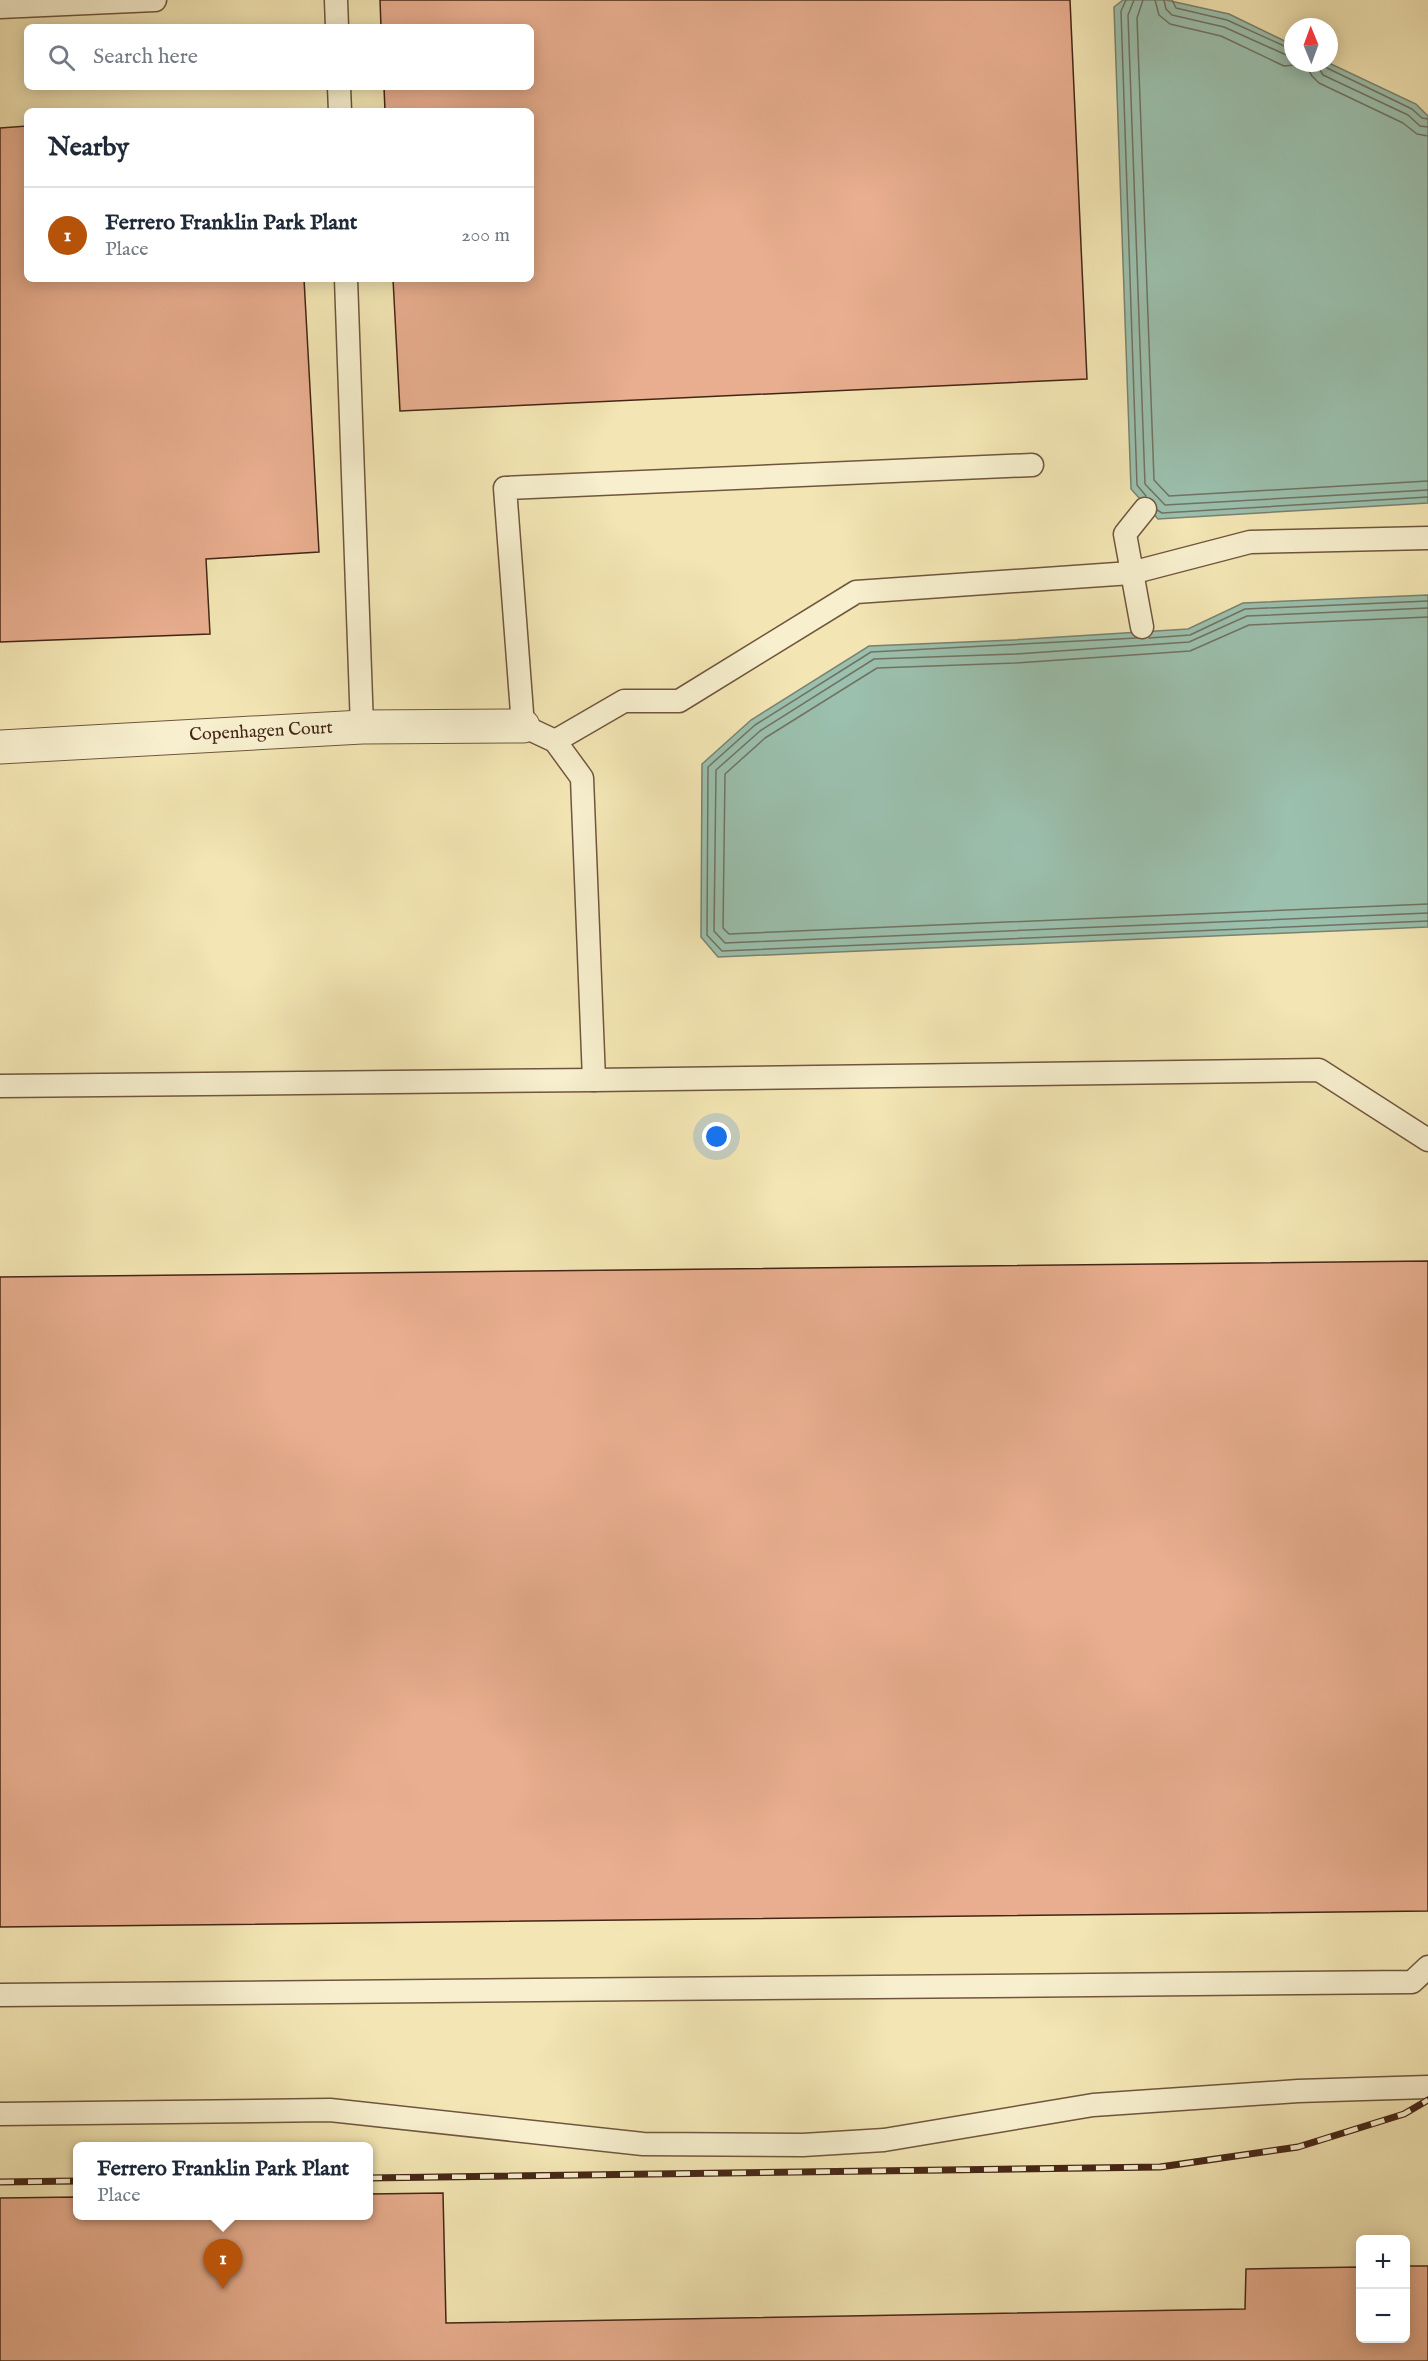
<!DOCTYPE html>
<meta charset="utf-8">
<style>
body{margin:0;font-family:"IM FELL English",serif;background:#f6f6f7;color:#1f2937}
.controls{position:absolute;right:18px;bottom:18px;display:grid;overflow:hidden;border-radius:9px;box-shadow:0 3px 15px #0003}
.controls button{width:54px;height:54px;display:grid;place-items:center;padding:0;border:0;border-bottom:2px solid #e0e1e3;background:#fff;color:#1f2937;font:30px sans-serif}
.compass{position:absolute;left:1284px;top:18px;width:54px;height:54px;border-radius:50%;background:#fff;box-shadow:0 3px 15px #0003;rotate:359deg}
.you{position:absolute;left:717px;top:1137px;width:21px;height:21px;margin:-15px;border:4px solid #fff;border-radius:50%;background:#1a73e8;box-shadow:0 0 0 9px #1a73e833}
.badge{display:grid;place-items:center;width:39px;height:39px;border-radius:50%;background:#b45309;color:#fff;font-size:20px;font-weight:700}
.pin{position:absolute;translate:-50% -50px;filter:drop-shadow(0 2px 3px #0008)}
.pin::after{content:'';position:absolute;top:32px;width:21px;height:18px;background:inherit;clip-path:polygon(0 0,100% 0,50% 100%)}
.popup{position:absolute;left:73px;top:2142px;width:300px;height:78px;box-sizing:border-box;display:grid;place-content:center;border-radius:9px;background:#fff;filter:drop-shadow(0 2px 4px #0005);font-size:20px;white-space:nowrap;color:#747a83}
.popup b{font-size:22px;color:#1f2937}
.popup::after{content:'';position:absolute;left:50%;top:100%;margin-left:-12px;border:12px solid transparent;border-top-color:#fff}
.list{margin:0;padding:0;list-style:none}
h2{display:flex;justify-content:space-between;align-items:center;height:78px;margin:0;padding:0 24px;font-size:26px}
h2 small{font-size:20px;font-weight:400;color:#747a83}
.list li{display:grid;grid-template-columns:39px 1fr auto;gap:18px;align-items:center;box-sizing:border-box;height:96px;padding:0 24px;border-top:2px solid #e0e1e3}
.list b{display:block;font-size:22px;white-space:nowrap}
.list p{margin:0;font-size:20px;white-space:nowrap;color:#747a83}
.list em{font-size:20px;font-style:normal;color:#747a83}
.icon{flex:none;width:33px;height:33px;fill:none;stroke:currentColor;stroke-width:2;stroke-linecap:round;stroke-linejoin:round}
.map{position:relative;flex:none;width:1428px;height:2361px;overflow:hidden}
.search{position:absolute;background:#fff;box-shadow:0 3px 15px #0003;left:24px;top:24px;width:510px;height:66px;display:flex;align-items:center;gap:15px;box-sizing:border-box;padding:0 21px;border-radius:9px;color:#747a83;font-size:22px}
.panel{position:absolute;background:#fff;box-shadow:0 3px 15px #0003;left:24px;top:108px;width:510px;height:174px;border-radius:9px}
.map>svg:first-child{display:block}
.water{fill:#9bc0ae;stroke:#798271;stroke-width:1.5}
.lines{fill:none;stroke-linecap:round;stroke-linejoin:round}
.shore{stroke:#707362;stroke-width:1.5}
.building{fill:#e8ae8f;stroke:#452616;stroke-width:1.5}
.service-casing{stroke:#70563e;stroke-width:25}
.minor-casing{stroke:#70563e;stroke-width:35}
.service{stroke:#f7efce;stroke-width:22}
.minor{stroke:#f7efce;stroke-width:33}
.rail-casing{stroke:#452616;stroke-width:7}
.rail{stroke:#f7efce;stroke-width:4.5;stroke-dasharray:14;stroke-linecap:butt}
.labels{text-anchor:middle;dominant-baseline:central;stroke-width:6;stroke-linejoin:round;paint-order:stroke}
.street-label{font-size:18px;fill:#452616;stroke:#f7efce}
</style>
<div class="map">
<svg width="1428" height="2361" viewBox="0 0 1428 2361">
<rect width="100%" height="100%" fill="#f3e6b4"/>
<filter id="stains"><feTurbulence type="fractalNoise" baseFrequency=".00333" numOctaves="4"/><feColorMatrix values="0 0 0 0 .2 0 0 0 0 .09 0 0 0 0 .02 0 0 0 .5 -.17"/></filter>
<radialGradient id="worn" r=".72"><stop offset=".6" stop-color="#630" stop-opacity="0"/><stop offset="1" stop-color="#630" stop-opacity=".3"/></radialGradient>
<g class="water">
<path d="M 1123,0 L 1166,0 L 1229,14 L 1293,45 L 1293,63 L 1329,63 L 1416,104 L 1428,116 L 1428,503 L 1158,519 L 1131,489 L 1114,7 Z"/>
<path d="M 1428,595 L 1428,927 L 718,957 L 701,937 L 702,764 L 751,720 L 869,646 L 1014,640 L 1188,629 L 1243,603 Z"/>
</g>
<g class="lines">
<g class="shore">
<path d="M 1126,0 L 1121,11 L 1137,485 L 1146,496"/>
<path d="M 1134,0 L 1128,15 L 1145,484 L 1165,505 L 1428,490"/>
<path d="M 1143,0 L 1137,18 L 1154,480 L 1169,496 L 1428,481"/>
<path d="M 1155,0 L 1159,15 L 1170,24 L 1221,36 L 1284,66 L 1305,64 L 1312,76 L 1319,83 L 1403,123 L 1417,134 L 1428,136"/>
<path d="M 1164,0 L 1166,9 L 1172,15 L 1224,27 L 1293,58"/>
<path d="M 1172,0 L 1176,8 L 1227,20 L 1293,50"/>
<path d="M 1316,63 L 1323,75 L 1408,115 L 1420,126 L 1428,127"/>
<path d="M 1323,63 L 1327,68 L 1412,109 L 1422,118 L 1428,119"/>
<path d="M 1157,510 L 1162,513 L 1428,497"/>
<path d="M 1428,608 L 1247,616 L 1189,642 L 1015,654 L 874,659 L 760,731 L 716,770 L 714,931 L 725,943 L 1428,913"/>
<path d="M 1428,617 L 1249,625 L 1190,651 L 1015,663 L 877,668 L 765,738 L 725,774 L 723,928 L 729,934 L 1428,904"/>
<path d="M 1137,638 L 871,652 L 755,725 L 708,767 L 707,935 L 722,951 L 1428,921"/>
<path d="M 1149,638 L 1190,635 L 1245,609 L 1428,601"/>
</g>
</g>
<g class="building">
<path d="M 380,0 L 1070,0 L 1087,379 L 400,411 L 393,279 L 531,279 L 531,111 L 385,111 L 384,87 L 531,87 L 531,27 L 381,27 Z"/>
<path d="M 27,126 L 27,279 L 304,279 L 319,552 L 206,559 L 210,634 L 0,642 L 0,128 Z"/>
<path d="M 1428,1261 L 1428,1911 L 0,1927 L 0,1277 Z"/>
<path d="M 443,2193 L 446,2323 L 1245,2309 L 1246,2269 L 1360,2267 L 1360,2338 L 1406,2338 L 1406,2266 L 1428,2266 L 1428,2361 L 0,2361 L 0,2198 L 77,2197 L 77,2216 L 368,2216 L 368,2194 Z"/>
</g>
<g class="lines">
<defs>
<g id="service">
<path d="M 336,0 L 337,27"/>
<path d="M 0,7 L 155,0"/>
<path d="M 339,87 L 340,111"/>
<path d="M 346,279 L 362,727"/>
<path d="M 1032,465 L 505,488 L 523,726 L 555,741 L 582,778 L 594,1080 L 1319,1070 L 1428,1140"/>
<path d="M 1142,627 L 1125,534 L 1145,509"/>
<path d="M 555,741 L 624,701 L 679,701 L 856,592 L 1131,573 L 1250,542 L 1428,538"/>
<path d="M 0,1086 L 594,1080"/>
<path d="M 0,1995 L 1412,1982 L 1428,1967"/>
<path d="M 0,2114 L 330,2110 L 643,2144 L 803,2145 L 884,2140 L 1093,2105 L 1298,2091 L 1428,2087"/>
</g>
<path id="minor" d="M 0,747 L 362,727 L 523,726"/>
</defs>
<use href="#service" class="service-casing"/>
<use href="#minor" class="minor-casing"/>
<use href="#service" class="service"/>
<use href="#minor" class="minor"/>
<defs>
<g id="rail">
<path d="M 368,2178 L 1160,2167 L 1298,2147 L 1404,2114 L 1428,2100"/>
<path d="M 0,2182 L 77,2181"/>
</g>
</defs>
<use href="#rail" class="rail-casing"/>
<use href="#rail" class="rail"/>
</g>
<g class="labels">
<g class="street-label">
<text transform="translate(261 732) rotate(-3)">Copenhagen Court</text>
</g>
</g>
<rect width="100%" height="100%" filter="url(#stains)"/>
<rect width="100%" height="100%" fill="url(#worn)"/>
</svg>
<div class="controls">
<button>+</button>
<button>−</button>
</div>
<svg class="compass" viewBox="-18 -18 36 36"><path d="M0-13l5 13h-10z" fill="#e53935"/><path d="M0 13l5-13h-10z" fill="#747a83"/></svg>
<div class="you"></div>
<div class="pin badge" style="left:223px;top:2289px">1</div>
<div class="popup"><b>Ferrero Franklin Park Plant</b>Place</div>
<div class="search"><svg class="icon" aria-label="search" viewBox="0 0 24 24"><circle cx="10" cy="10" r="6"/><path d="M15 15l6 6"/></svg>Search here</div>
<section class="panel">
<h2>Nearby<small></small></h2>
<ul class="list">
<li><span class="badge">1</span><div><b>Ferrero Franklin Park Plant</b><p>Place</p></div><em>200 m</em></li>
</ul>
</section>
</div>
